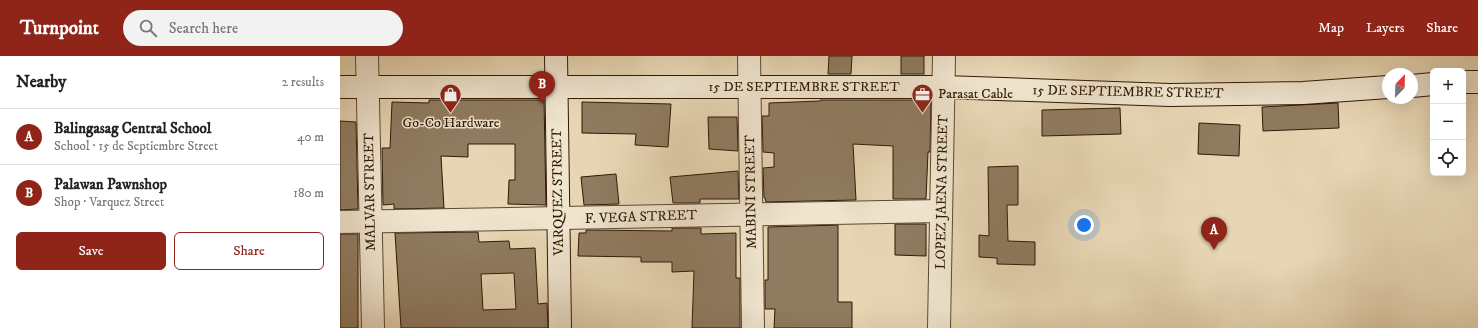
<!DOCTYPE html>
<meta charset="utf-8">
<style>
body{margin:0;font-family:"IM FELL DW Pica",serif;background:#f2f2f2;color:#222}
.controls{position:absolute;right:12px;top:12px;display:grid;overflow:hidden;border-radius:6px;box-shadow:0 4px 16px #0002}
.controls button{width:36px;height:36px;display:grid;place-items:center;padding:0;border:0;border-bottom:1px solid #e0e0e0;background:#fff;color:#222;font:20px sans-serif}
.compass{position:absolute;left:1042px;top:12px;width:36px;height:36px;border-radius:50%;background:#fff;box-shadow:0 4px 16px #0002;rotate:23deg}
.you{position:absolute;left:744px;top:169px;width:14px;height:14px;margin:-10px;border:3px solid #fff;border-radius:50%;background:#1a73e8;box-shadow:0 0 0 6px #1a73e833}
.badge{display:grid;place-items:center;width:26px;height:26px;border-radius:50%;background:#8f2418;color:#fff;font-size:13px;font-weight:700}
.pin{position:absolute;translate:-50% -33px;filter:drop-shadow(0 1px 2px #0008)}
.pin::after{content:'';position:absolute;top:21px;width:14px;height:12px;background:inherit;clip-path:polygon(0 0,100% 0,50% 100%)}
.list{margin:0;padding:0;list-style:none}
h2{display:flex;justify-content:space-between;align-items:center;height:52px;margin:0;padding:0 16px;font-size:17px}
h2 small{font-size:13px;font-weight:400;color:#767676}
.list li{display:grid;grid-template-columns:26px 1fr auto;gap:12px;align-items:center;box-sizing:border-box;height:56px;padding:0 16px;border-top:1px solid #e0e0e0}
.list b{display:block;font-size:15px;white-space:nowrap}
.list p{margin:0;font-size:13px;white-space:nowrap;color:#767676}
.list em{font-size:13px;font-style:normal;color:#767676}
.actions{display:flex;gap:8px;padding:12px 16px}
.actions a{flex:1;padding:9px 0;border:1px solid #8f2418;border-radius:6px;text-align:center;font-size:14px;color:#8f2418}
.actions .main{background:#8f2418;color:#fff}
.icon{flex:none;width:22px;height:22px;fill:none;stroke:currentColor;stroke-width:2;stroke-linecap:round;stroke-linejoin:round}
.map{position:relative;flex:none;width:1138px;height:272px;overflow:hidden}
header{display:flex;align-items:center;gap:24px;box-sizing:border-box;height:56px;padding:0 20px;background:#8f2418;color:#fff}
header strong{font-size:19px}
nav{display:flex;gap:22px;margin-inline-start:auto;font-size:14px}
.search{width:280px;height:36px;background:#f2f2f2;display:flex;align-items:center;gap:10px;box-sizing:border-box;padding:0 14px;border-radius:22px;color:#767676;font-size:15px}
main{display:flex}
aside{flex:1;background:#fff}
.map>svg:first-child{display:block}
.building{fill:#8f7b60;stroke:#301904;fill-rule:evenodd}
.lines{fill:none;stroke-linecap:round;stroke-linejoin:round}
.street-casing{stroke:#5e4830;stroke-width:24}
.secondary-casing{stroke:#301904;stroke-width:24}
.street{stroke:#efe4ce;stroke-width:22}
.secondary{stroke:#efe4ce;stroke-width:22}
.labels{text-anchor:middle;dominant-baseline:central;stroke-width:3;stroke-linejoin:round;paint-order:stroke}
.street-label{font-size:14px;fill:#301904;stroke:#efe4ce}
.poi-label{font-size:14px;fill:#301904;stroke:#efe4ce;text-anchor:start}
</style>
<header>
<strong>Turnpoint</strong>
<div class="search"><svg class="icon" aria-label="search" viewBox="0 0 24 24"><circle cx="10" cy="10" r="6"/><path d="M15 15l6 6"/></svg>Search here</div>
<nav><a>Map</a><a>Layers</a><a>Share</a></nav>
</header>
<main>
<aside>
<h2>Nearby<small>2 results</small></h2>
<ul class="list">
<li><span class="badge">A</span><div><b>Balingasag Central School</b><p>School · 15 de Septiembre Street</p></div><em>40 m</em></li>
<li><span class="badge">B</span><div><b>Palawan Pawnshop</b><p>Shop · Varquez Street</p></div><em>180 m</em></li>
</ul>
<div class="actions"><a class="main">Save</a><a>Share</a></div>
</aside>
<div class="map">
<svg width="1138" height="272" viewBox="0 0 1138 272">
<rect width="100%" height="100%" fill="#e7d6b4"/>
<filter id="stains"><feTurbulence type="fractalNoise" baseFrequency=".005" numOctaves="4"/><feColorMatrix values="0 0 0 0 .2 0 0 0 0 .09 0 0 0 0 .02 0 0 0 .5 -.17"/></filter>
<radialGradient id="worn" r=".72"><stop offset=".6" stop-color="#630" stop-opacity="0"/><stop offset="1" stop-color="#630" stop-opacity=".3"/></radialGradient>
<g class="building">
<path d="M 489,0 L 512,0 L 511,18 L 488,18 Z"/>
<rect x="561" y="0" width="23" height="18"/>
<path d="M 89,44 L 204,44 L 206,149 L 168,148 L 169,124 L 175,124 L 175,88 L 128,88 L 128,101 L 101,100 L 104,152 L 54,153 L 54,148 L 43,149 L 42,92 L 50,92 L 52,46 L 89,47 Z"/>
<path d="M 480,44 L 591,44 L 590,96 L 588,96 L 586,143 L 553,143 L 553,90 L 513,88 L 516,144 L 426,146 L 425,142 L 424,142 L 423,112 L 434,111 L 434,97 L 423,96 L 422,60 L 429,60 L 429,47 L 480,45 Z"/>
<path d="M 242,46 L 331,48 L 328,91 L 295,89 L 296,78 L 242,77 Z"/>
<path d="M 998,47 L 999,72 L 923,75 L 922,51 Z"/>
<path d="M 780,52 L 781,78 L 702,80 L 702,54 Z"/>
<path d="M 368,61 L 397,61 L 398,95 L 369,93 Z"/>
<path d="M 0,65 L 16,66 L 18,153 L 0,154 Z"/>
<path d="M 859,67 L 900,69 L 899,100 L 858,98 Z"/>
<path d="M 678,110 L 678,149 L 667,149 L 668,185 L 695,186 L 695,209 L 657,208 L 657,202 L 639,201 L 639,179 L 649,180 L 648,111 Z"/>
<path d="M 398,115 L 399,143 L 360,143 L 360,147 L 333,147 L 330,121 Z"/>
<path d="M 276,118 L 279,148 L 244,149 L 241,121 Z"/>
<path d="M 555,168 L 586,168 L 586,200 L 555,199 Z"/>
<path d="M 498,169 L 498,246 L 512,246 L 512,272 L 434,272 L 435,253 L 425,253 L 425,224 L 428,224 L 428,171 Z"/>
<path d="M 332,172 L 361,172 L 361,178 L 396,177 L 396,222 L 400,222 L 400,272 L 352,272 L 354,215 L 332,216 L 332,206 L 301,206 L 301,201 L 238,200 L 239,177 L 246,177 L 246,174 L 332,175 Z"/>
<path d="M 138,176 L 139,186 L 169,185 L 170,193 L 195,192 L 198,248 L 207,247 L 208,272 L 61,272 L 55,177 ZM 174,217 L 176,253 L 143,254 L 141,218 Z"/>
<rect x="0" y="178" width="18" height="94"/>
</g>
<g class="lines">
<defs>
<g id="street">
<path d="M 27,0 L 33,272"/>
<path d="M 409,0 L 413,272"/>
<path d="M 0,166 L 601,155"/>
<path d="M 599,272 L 604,0"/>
</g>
<g id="secondary">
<path d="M 216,0 L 220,272"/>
<path d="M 1123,26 L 1138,26"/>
<path d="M 1072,30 L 1093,28"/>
<path d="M 0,31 L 604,31 L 830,39 L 963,37 L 1048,31"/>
</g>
</defs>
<use href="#street" class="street-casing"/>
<use href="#secondary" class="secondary-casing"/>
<use href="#street" class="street"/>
<use href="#secondary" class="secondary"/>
</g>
<defs>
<symbol id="office-pin" viewBox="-11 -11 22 30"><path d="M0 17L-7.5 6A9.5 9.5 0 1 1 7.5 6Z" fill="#8f2418" stroke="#efe4ce"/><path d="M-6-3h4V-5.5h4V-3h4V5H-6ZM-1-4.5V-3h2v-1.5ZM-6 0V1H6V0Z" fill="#fff"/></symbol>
<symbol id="shop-pin" viewBox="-11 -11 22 30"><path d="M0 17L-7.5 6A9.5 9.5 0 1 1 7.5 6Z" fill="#8f2418" stroke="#efe4ce"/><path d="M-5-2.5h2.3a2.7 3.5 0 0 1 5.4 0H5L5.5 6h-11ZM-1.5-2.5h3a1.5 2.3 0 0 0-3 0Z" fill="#fff"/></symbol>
</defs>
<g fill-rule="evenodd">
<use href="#office-pin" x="570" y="26" width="25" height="34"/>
<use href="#shop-pin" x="98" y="26" width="25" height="34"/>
</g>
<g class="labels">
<g class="street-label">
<text x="464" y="31">15 DE SEPTIEMBRE STREET</text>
<text transform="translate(788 36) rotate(1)">15 DE SEPTIEMBRE STREET</text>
<text transform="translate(30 136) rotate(-91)">MALVAR STREET</text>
<text transform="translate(218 136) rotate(-91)">VARQUEZ STREET</text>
<text transform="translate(411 136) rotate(-91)">MABINI STREET</text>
<text transform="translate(602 136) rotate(-89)">LOPEZ JAENA STREET</text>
<text transform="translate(301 161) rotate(-2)">F. VEGA STREET</text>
</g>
<g class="poi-label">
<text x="598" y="38">Parasat Cable</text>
<text x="111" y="67" text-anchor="middle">Go-Co Hardware</text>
</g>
</g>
<rect width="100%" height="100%" filter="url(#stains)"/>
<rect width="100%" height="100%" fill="url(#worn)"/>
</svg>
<div class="controls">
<button>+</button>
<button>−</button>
<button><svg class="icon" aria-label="locate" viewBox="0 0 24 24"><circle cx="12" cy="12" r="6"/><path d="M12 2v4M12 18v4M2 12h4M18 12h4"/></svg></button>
</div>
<svg class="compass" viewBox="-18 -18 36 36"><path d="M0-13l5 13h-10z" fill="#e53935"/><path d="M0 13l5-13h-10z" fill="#767676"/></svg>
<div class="you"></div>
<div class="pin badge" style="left:874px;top:194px">A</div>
<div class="pin badge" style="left:202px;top:48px">B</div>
</div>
</main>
